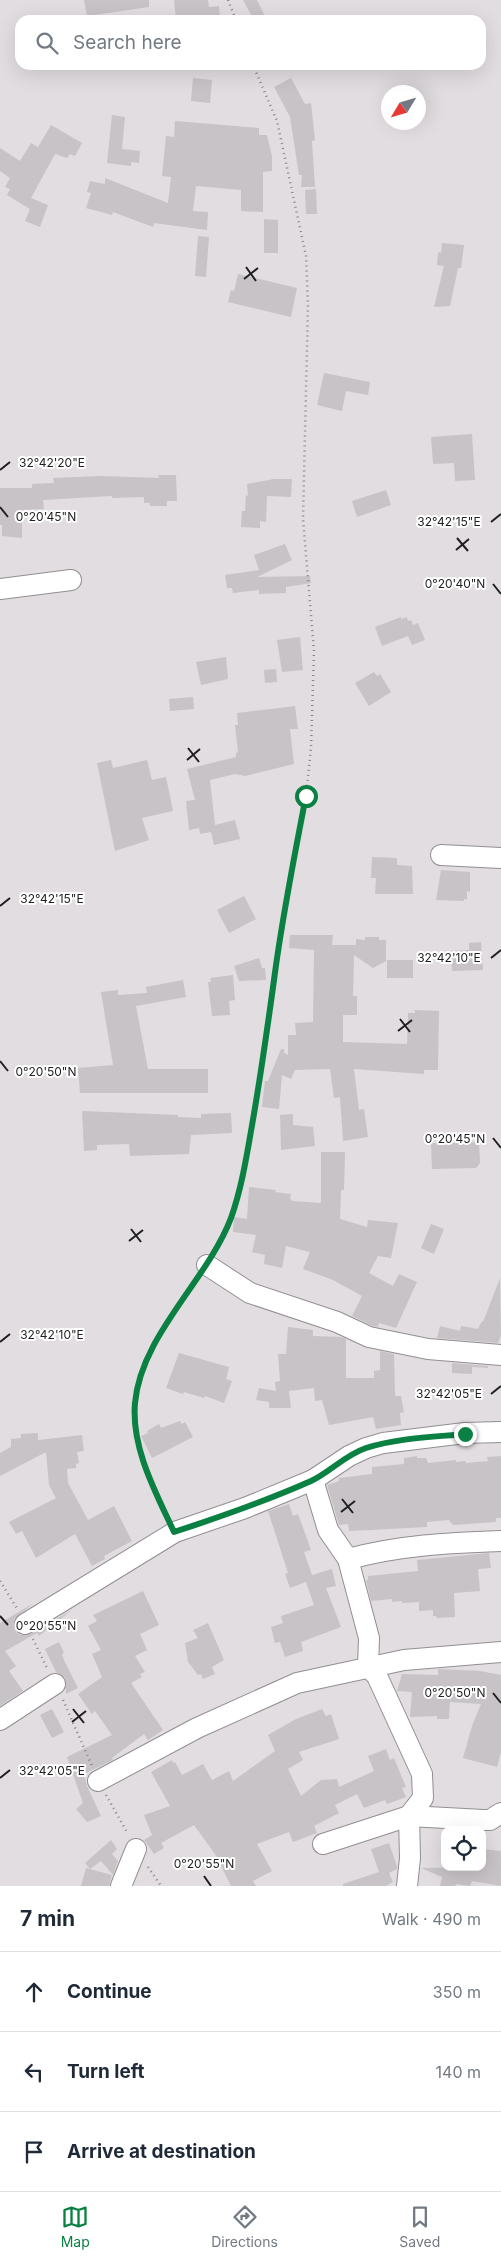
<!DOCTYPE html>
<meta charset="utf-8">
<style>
body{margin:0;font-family:Inter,sans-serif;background:#f6f6f7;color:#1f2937}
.controls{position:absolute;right:15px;bottom:15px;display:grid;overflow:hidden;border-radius:10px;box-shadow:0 5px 20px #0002}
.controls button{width:45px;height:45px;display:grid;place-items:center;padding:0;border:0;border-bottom:1px solid #e0e1e3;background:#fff;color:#1f2937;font:25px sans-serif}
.compass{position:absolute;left:381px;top:85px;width:45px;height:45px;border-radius:50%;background:#fff;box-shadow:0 5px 20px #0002;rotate:232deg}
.stop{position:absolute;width:15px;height:15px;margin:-11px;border:4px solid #0b8043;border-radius:50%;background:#fff}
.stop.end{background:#0b8043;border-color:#fff;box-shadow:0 1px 5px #0008}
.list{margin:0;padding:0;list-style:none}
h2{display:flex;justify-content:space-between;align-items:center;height:65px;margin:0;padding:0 20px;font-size:21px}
h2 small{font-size:16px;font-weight:400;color:#747a83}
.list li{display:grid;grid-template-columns:32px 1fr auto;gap:15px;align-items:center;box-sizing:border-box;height:80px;padding:0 20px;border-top:1px solid #e0e1e3}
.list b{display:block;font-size:19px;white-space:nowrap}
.list em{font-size:16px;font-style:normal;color:#747a83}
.icon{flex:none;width:28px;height:28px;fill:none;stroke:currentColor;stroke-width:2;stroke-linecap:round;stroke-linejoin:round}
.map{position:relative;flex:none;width:501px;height:1886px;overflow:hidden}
.search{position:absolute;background:#fff;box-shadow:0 5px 20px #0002;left:15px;right:15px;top:15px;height:55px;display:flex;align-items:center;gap:12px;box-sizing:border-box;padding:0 18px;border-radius:15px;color:#747a83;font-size:19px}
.sheet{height:305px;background:#fff}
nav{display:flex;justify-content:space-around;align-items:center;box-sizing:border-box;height:70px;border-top:1px solid #e0e1e3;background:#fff;font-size:14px;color:#747a83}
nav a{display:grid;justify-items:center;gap:2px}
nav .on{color:#0b8043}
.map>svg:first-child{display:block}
.building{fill:#c7c3c7}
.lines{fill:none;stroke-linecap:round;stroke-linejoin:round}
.minor-casing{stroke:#928f92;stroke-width:22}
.path{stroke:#898689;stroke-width:2.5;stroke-dasharray:1 4;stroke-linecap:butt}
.minor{stroke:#fff;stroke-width:20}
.route{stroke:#0b8043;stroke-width:6}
.ticks{fill:none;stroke:#201f20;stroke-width:2}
.ticks-label{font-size:12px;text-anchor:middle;fill:#201f20;stroke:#fff;stroke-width:4;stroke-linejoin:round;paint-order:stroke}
</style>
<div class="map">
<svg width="501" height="1886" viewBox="0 0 501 1886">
<rect width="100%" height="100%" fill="#e1dde1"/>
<g class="building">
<path d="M 84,0 L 149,0 L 149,7 L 87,16 Z"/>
<path d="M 174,0 L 208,0 L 209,7 L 219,6 L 220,20 L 176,20 Z"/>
<path d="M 243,0 L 257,0 L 267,20 L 254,20 Z"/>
<path d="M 193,78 L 212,80 L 210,103 L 191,101 Z"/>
<path d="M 291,78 L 305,104 L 311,103 L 315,140 L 312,141 L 315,187 L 301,187 L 302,175 L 299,175 L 290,117 L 274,87 Z"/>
<path d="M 112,115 L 125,117 L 122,149 L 140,151 L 139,163 L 131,162 L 131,166 L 107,163 Z"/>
<path d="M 175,121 L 259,128 L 259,135 L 267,135 L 272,156 L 272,171 L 263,172 L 263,212 L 241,211 L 241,190 L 196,186 L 193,211 L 208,212 L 207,230 L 154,223 L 153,227 L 113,212 L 112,215 L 86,208 L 91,193 L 87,192 L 90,181 L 105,184 L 105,178 L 168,203 L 171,177 L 162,176 L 166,136 L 174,137 Z"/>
<path d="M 51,125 L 82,143 L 75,156 L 70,154 L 67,158 L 55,154 L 31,198 L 48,205 L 40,227 L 25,221 L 30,209 L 7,195 L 10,189 L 5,187 L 10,178 L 0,171 L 0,148 L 20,161 L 31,143 L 38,147 Z"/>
<path d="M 316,189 L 317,214 L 306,214 L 305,190 Z"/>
<path d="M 264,219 L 278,220 L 278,253 L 264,253 Z"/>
<path d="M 198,236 L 209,237 L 206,277 L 195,276 Z"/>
<path d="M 442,243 L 464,245 L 461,268 L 458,268 L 450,306 L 434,307 L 444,266 L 437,265 L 438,252 L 441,253 Z"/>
<path d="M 238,274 L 297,288 L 291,317 L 228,302 L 231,290 L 234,291 Z"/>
<path d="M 324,373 L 370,382 L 368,395 L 346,391 L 342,411 L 317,405 Z"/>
<path d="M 472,434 L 475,480 L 455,481 L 454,463 L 433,464 L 431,437 Z"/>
<path d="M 158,475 L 176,475 L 177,501 L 167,501 L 167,506 L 150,506 L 150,503 L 144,503 L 144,497 L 112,498 L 112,496 L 43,500 L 44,509 L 22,510 L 22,538 L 2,536 L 2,525 L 0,525 L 0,488 L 32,488 L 32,484 L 54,483 L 53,478 L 101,476 L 159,478 Z"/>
<path d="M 274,479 L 292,479 L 291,497 L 267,496 L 266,522 L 260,521 L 260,528 L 241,527 L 242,511 L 245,511 L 246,495 L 248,496 L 247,484 Z"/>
<path d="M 386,490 L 391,505 L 357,517 L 352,501 Z"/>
<path d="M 285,544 L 292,560 L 257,577 L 310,576 L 311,583 L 286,587 L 286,593 L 259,594 L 259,590 L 233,593 L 232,588 L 227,588 L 225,575 L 259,570 L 254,555 Z"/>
<path d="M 401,617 L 401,619 L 407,617 L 408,621 L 411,620 L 413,625 L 418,623 L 425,640 L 412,645 L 408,636 L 382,646 L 375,627 Z"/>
<path d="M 300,637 L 303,670 L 282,672 L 277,640 Z"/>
<path d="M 226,657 L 228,679 L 201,685 L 196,662 Z"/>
<path d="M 276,669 L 277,682 L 265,683 L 264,670 Z"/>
<path d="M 374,672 L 377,676 L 380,674 L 391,692 L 369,706 L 355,683 Z"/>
<path d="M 193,697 L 194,709 L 170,711 L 169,699 Z"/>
<path d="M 295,706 L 298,729 L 290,729 L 294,764 L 245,776 L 235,774 L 210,780 L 215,825 L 235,820 L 240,839 L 214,845 L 211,832 L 200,834 L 199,828 L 189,830 L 186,801 L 195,800 L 187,769 L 236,757 L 236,753 L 238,752 L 235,725 L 238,725 L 237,713 Z"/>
<path d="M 111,760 L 113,768 L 147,760 L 152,780 L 166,777 L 173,811 L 142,818 L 149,840 L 115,851 L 97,763 Z"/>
<path d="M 372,857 L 397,858 L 397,865 L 412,866 L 413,894 L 375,894 L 376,878 L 371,878 Z"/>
<path d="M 441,870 L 470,872 L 470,892 L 467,891 L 467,899 L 464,899 L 464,901 L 436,900 Z"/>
<path d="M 244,896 L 256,919 L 229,933 L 217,910 Z"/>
<path d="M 290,935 L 333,935 L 332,945 L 356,945 L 356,939 L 365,940 L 365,937 L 379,937 L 379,940 L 386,940 L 386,961 L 373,968 L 354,955 L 353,996 L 357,996 L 357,1015 L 343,1015 L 343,1042 L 407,1044 L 408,1013 L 415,1013 L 415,1010 L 439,1011 L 438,1070 L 424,1070 L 424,1074 L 354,1069 L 359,1110 L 364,1109 L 368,1137 L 343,1141 L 340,1097 L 334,1098 L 330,1069 L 295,1070 L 291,1079 L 282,1075 L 279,1109 L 262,1107 L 265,1081 L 268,1081 L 281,1049 L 284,1049 L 284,1053 L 288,1055 L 288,1035 L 296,1035 L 295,1023 L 313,1022 L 314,950 L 289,948 Z"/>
<path d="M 481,942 L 483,970 L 452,971 L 451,951 L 469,950 L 469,943 Z"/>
<path d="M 259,958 L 262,968 L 265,968 L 266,980 L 239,981 L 234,966 Z"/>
<rect x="387" y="960" width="26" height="18"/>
<path d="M 233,975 L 235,1000 L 229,1001 L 230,1015 L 212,1016 L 208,982 L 211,982 L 210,978 Z"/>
<path d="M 183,980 L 186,997 L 136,1006 L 148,1069 L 208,1069 L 208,1093 L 80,1093 L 78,1068 L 113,1065 L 101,992 L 118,990 L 118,995 L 147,993 L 146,987 Z"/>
<path d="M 82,1111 L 178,1115 L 178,1117 L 201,1118 L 201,1114 L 231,1113 L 232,1133 L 191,1135 L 189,1154 L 130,1156 L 129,1144 L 97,1145 L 97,1150 L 84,1151 Z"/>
<path d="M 293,1114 L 293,1125 L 313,1127 L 315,1146 L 281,1150 L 280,1115 Z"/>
<path d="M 479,1142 L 480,1163 L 476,1168 L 432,1169 L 431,1143 Z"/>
<path d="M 321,1152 L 345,1152 L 344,1190 L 341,1190 L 340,1219 L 367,1227 L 368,1220 L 398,1223 L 391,1258 L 378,1256 L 369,1273 L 393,1286 L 399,1274 L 417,1282 L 396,1328 L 379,1323 L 378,1327 L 373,1326 L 352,1316 L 362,1296 L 333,1280 L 303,1269 L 310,1252 L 286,1246 L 282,1268 L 264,1264 L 265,1255 L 252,1252 L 256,1235 L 233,1232 L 234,1217 L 247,1219 L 249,1187 L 276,1190 L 275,1192 L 291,1194 L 290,1199 L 293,1201 L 321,1203 Z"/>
<path d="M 431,1224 L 444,1229 L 434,1254 L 421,1248 Z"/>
<path d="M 500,1278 L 501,1335 L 498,1343 L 437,1338 L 440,1326 L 460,1331 L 461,1326 L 478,1329 L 482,1321 L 483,1322 Z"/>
<path d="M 288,1327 L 313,1330 L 313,1336 L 341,1337 L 346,1339 L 346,1378 L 374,1378 L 374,1371 L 380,1370 L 380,1351 L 394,1354 L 395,1396 L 401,1396 L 404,1412 L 400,1413 L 401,1425 L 376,1429 L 373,1417 L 329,1425 L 322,1400 L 315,1401 L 314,1388 L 289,1391 L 291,1408 L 269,1408 L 269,1402 L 256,1400 L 259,1388 L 276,1391 L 275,1382 L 280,1381 L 278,1354 L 286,1354 Z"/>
<path d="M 179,1353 L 229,1367 L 226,1379 L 232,1381 L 224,1403 L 205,1396 L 204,1398 L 184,1392 L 183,1394 L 166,1388 Z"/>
<path d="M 452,1363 L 488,1366 L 488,1368 L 472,1367 L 472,1374 L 452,1373 Z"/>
<path d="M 180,1421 L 182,1424 L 185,1422 L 193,1437 L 152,1458 L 141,1436 L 148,1433 L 147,1431 L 159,1424 L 161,1428 Z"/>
<path d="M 38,1433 L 38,1440 L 82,1435 L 84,1451 L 77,1452 L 79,1463 L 76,1464 L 76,1468 L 67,1469 L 68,1483 L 88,1520 L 114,1506 L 132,1541 L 104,1556 L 105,1559 L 92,1566 L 75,1534 L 36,1558 L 22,1531 L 16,1534 L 9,1522 L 56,1498 L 49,1485 L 46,1452 L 0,1476 L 0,1453 L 11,1447 L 11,1439 L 21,1438 L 21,1434 Z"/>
<path d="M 417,1456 L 417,1458 L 426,1458 L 428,1463 L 456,1460 L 456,1462 L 465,1461 L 466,1463 L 488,1461 L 487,1457 L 501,1456 L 501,1518 L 496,1518 L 496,1522 L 453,1525 L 449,1520 L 427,1522 L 427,1527 L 370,1530 L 349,1531 L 348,1524 L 339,1525 L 327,1485 L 339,1481 L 339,1478 L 372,1474 L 372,1467 L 404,1464 L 404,1458 Z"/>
<path d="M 289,1504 L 293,1516 L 298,1514 L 311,1550 L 304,1552 L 312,1575 L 332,1569 L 336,1586 L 326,1588 L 341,1627 L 301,1642 L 303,1651 L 285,1657 L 280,1642 L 275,1643 L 271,1627 L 283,1623 L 281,1616 L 314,1605 L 306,1582 L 290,1588 L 285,1574 L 288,1573 L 268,1511 Z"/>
<path d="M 489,1553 L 491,1568 L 478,1569 L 480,1591 L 454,1593 L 455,1617 L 437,1618 L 436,1616 L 433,1616 L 433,1610 L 419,1611 L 419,1602 L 402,1603 L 402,1601 L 392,1602 L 392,1599 L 371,1601 L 366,1580 L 368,1580 L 368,1576 L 418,1571 L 417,1560 Z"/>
<path d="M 143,1591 L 159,1625 L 140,1634 L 147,1650 L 135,1656 L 145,1672 L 140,1674 L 142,1677 L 131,1683 L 163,1730 L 148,1740 L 144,1734 L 112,1758 L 113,1760 L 84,1774 L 87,1786 L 101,1816 L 87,1822 L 76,1809 L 83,1803 L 67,1757 L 112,1735 L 95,1711 L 92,1714 L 78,1694 L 102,1677 L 92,1654 L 101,1650 L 88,1626 L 97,1621 L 93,1615 Z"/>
<path d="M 34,1603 L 14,1619 L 15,1630 L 20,1635 L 31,1634 L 72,1610 L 39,1636 L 37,1633 L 5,1651 L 16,1666 L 9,1671 L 23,1691 L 0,1706 L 0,1623 Z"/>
<path d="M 208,1623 L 224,1660 L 212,1667 L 215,1674 L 203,1679 L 201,1674 L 198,1675 L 188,1662 L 185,1643 L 198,1638 L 193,1630 Z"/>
<path d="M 59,1642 L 64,1653 L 62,1654 L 64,1660 L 78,1688 L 66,1694 L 65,1678 L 56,1672 L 45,1649 Z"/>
<path d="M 438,1669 L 480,1671 L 501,1675 L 501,1752 L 497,1767 L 463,1758 L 472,1726 L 481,1704 L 450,1702 L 449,1719 L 437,1719 L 437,1716 L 410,1717 L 412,1692 L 397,1691 L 402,1674 L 438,1675 Z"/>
<path d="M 52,1709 L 64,1732 L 52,1738 L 40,1715 Z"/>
<path d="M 322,1709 L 326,1716 L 331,1714 L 339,1739 L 299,1752 L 303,1760 L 288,1769 L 301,1796 L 321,1780 L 337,1779 L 339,1787 L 374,1771 L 368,1756 L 386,1749 L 390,1760 L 394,1758 L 406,1787 L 402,1788 L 406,1797 L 387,1804 L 385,1800 L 364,1808 L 357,1794 L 335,1805 L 339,1813 L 314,1826 L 317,1833 L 293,1842 L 289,1832 L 257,1844 L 272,1871 L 253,1881 L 256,1886 L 231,1886 L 215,1854 L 194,1825 L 161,1843 L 164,1848 L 154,1854 L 144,1840 L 152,1835 L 144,1815 L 170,1806 L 151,1772 L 172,1760 L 173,1763 L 175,1762 L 182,1775 L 203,1764 L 212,1780 L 229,1771 L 233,1781 L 275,1751 L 268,1735 L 296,1719 Z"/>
<path d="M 111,1840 L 117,1849 L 112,1854 L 118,1861 L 113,1875 L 101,1861 L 90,1869 L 112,1875 L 109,1886 L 81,1886 L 86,1868 L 90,1869 L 85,1863 Z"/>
<path d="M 389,1843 L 397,1866 L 397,1869 L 389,1873 L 393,1882 L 386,1886 L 343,1886 L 343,1884 L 379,1872 L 371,1849 Z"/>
<path d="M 482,1849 L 501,1851 L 501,1886 L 472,1881 L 470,1886 L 456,1884 L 455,1886 L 440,1886 L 442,1877 L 421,1868 L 482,1867 Z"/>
</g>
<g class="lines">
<defs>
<g id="minor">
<path d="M 0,589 L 71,580"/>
<path d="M 441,855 L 501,858"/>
<path d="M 207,1265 L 250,1293 L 337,1322 L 369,1337 L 428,1349 L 501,1355"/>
<path d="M 313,1480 L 328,1530 L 348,1559 L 369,1638 L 368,1667 L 377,1676 L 422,1774 L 423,1798 L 409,1816 L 410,1858 L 407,1886"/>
<path d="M 348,1559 C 401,1545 447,1543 501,1541"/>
<path d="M 25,1624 L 175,1532 L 245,1508 L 313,1480 L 349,1456 L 366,1448 L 383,1443 L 465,1433 L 501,1432"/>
<path d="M 0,1720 L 55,1684"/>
<path d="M 98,1781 L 197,1728 L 297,1683 L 404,1660 L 501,1652"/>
<path d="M 323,1844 L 409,1816 L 483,1820 L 490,1820 L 501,1813"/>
<path d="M 121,1886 L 136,1849"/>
</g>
</defs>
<use href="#minor" class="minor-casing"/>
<g class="path">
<path d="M 228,0 L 236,20"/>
<path d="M 215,1250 L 231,1218 L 242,1179 L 264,1058 L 274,979 L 306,796 L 311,748 L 314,651 L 303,519 L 308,305 L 306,256 L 277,121 L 253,65"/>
<path d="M 168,1518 C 158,1496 145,1473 140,1450 C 123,1381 158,1331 198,1278"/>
<path d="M 0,1581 L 18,1610"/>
<path d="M 33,1639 L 47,1668"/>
<path d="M 63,1700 L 92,1766"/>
<path d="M 106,1795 L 128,1834"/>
<path d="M 148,1867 L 161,1886"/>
</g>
<use href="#minor" class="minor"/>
</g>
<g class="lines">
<path class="route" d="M 306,796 C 294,857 282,918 274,980 C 267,1031 260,1081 251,1131 C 246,1160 241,1190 231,1218 C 207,1281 141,1335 135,1403 C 131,1448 156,1493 174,1532 C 220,1517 266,1501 311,1481 C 330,1472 345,1455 366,1448 C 397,1438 433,1437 465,1434"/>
</g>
<path class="ticks" d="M 246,267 L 256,281M 244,279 L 258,268M 0,470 L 10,462M 0,507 L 8,517M 491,522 L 501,514M 457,538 L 468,551M 456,550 L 469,539M 493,584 L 501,594M 188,748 L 199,762M 187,760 L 200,749M 0,906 L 10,898M 491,958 L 501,950M 400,1019 L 410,1032M 398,1031 L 412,1020M 0,1061 L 8,1071M 493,1138 L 501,1148M 131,1229 L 141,1242M 129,1241 L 143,1230M 0,1342 L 10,1334M 491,1394 L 501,1386M 342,1499 L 353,1513M 341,1512 L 355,1501M 0,1616 L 8,1625M 493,1693 L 501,1703M 73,1709 L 84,1723M 72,1722 L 86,1711M 0,1778 L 10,1770M 204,1876 L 211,1886"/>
<g class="ticks-label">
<text x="52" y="467">32°42'20"E</text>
<text x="46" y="521">0°20'45"N</text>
<text x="449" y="526">32°42'15"E</text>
<text x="455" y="588">0°20'40"N</text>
<text x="52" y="903">32°42'15"E</text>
<text x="449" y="962">32°42'10"E</text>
<text x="46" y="1076">0°20'50"N</text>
<text x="455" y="1143">0°20'45"N</text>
<text x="52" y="1339">32°42'10"E</text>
<text x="449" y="1398">32°42'05"E</text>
<text x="46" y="1630">0°20'55"N</text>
<text x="455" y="1697">0°20'50"N</text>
<text x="52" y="1775">32°42'05"E</text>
<text x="204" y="1868">0°20'55"N</text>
</g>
</svg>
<div class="controls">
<button><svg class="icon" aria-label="locate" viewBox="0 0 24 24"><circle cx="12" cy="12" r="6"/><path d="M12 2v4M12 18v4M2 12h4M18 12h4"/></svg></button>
</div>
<svg class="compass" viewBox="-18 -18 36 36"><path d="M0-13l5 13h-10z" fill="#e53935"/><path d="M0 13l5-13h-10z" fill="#747a83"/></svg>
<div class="stop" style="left:306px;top:796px"></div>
<div class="stop end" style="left:465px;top:1434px"></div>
<div class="search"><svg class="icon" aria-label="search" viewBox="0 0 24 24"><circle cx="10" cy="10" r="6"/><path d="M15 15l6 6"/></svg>Search here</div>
</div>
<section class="sheet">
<h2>7 min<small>Walk · 490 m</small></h2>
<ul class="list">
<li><svg class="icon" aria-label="ahead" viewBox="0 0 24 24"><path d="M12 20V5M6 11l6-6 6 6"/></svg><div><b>Continue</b></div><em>350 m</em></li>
<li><svg class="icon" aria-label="left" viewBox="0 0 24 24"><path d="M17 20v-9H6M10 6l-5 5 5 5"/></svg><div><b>Turn left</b></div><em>140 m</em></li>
<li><svg class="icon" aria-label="arrive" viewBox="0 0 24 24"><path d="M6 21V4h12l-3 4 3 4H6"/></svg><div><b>Arrive at destination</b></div></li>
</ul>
</section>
<nav>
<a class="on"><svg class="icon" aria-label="map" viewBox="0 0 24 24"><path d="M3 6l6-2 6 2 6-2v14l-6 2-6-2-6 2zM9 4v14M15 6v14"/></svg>Map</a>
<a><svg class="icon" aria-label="directions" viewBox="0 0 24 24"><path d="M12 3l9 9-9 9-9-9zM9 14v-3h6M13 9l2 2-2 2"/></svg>Directions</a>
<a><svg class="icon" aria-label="saved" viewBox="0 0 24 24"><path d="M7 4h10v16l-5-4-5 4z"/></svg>Saved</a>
</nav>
